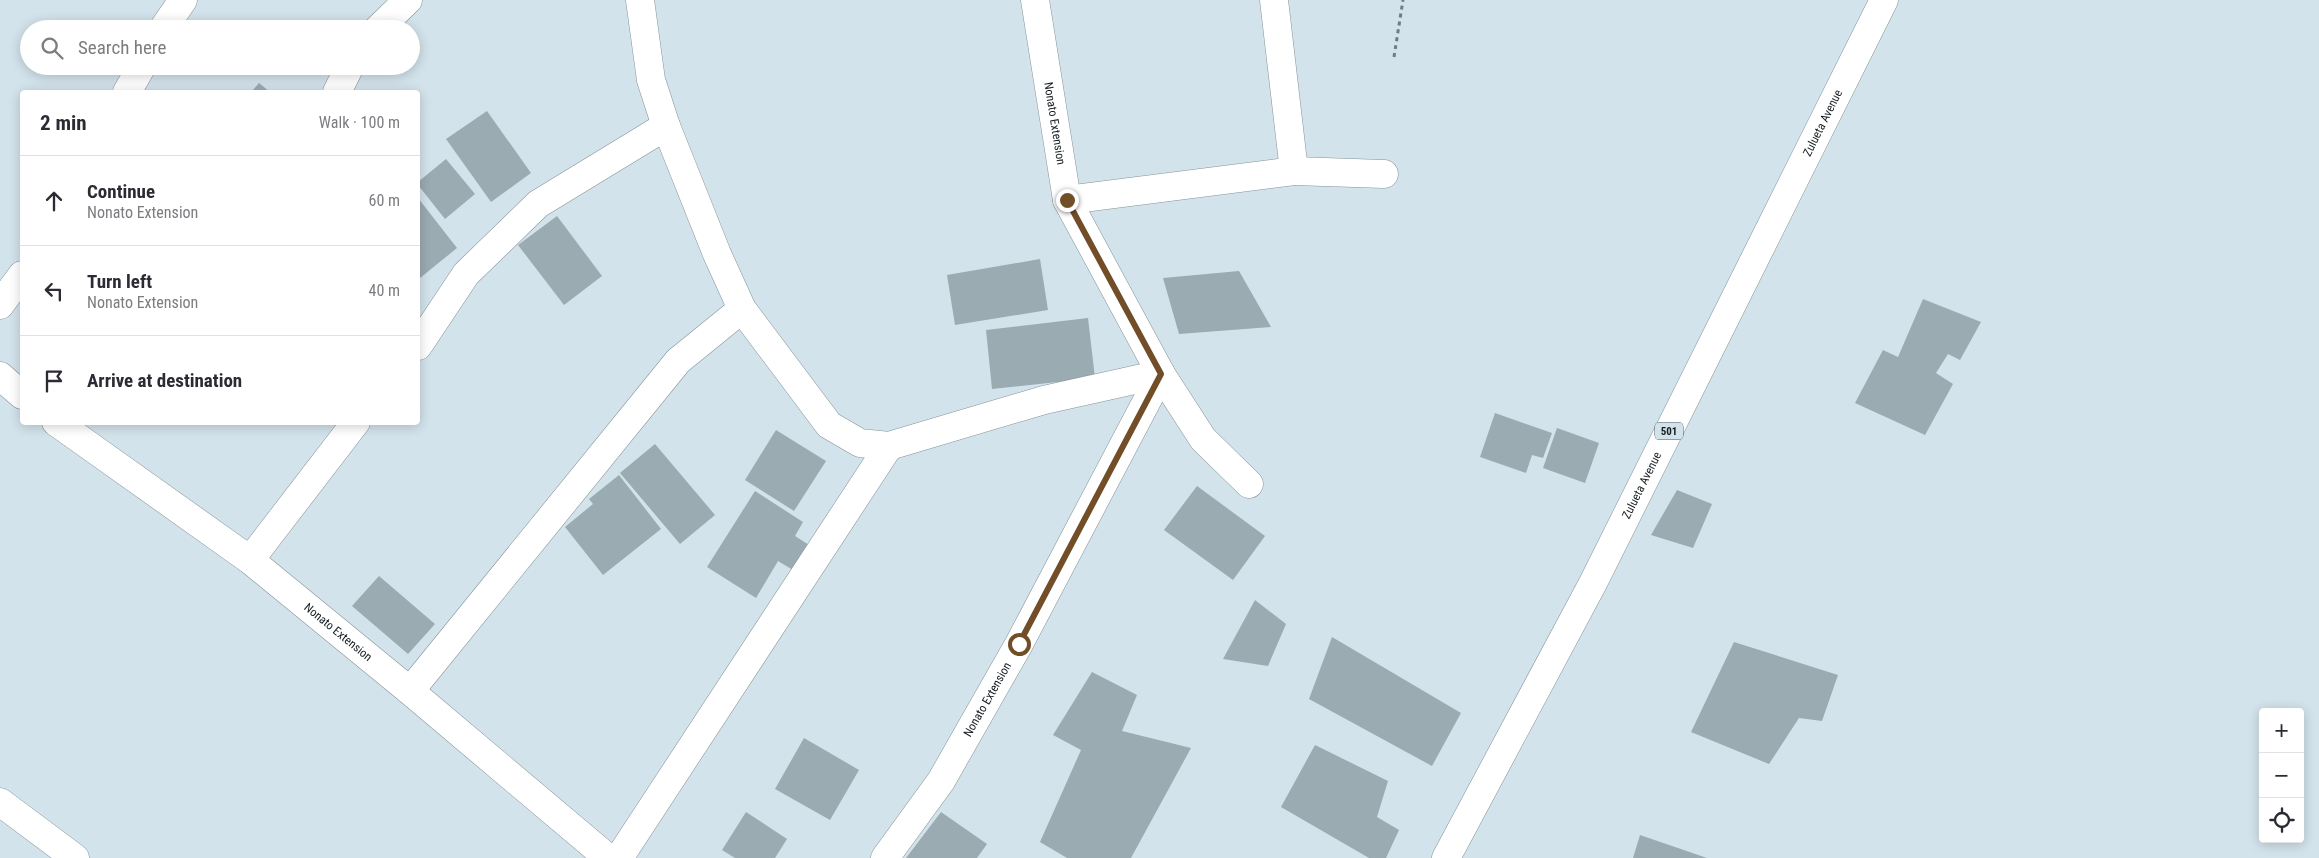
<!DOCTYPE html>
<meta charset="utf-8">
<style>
body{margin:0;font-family:"Roboto Condensed",sans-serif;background:#f7f7f7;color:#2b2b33}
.controls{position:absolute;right:15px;bottom:15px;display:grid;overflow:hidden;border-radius:5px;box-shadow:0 2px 12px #0003}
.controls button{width:45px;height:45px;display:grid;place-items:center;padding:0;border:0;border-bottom:1px solid #e1e1e2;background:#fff;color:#2b2b33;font:25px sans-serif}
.stop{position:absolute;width:15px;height:15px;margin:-11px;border:4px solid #724e28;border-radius:50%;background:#fff}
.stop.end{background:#724e28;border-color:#fff;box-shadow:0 1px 5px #0008}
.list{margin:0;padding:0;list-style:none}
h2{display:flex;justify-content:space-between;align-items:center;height:65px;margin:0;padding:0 20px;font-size:21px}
h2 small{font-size:16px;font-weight:400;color:#7c7c81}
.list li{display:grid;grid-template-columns:32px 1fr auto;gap:15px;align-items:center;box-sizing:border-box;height:90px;padding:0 20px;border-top:1px solid #e1e1e2}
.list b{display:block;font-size:19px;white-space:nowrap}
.list p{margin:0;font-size:16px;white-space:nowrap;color:#7c7c81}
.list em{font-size:16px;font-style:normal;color:#7c7c81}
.icon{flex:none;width:28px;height:28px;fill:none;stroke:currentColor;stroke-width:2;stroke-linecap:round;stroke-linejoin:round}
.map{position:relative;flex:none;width:2319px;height:858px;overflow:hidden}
.search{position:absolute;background:#fff;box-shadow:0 2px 12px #0003;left:20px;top:20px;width:400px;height:55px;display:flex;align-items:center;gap:12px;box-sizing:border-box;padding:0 18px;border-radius:28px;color:#7c7c81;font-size:19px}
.panel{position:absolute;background:#fff;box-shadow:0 2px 12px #0003;left:20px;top:90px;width:400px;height:335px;border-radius:5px}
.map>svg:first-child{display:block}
.building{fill:#9babb2}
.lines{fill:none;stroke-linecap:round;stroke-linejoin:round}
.street-casing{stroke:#84939a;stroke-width:29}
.primary-casing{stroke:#84939a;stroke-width:29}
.path{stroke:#717b81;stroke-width:3;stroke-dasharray:4 4;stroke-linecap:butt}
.street{stroke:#fff;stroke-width:28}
.primary{stroke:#fff;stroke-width:28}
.route{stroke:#724e28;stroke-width:6}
.labels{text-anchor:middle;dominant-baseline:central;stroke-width:4;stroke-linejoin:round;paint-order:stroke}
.shield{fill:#d3e3eb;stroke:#4f585d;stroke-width:1}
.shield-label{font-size:11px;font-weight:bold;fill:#171d20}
.street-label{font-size:12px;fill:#171d20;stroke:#d3e3eb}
</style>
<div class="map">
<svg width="2319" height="858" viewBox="0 0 2319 858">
<rect width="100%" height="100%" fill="#d3e3eb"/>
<g class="building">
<path d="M 259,83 L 270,92 L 251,92 Z"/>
<path d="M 487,111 L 531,173 L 491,202 L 446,139 Z"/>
<path d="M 446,159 L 475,194 L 445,219 L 418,185 L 418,182 Z"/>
<path d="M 418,198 L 457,248 L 420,278 L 418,275 Z"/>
<path d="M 557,216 L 602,276 L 564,305 L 518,245 Z"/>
<path d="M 1040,259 L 1048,310 L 955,325 L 947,275 Z"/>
<path d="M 1239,271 L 1271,327 L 1179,334 L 1163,278 Z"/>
<path d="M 1923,299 L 1981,322 L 1960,360 L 1948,354 L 1936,373 L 1953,384 L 1925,435 L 1855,403 L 1883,350 L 1898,357 Z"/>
<path d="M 1088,318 L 1095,378 L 992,389 L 986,330 Z"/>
<path d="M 1495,413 L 1552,433 L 1543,458 L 1532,455 L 1526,473 L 1480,457 Z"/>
<path d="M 1557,428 L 1599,443 L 1585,483 L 1543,468 Z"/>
<path d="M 776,430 L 826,461 L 794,511 L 745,480 Z"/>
<path d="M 655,444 L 715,515 L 680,544 L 620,473 Z"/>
<path d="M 619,475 L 661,529 L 603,575 L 565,527 L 593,504 L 589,499 Z"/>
<path d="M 1197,486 L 1265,536 L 1233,580 L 1164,530 Z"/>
<path d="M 1677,490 L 1712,504 L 1693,548 L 1651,535 Z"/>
<path d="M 755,491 L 803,522 L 795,536 L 809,545 L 793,570 L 778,561 L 756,598 L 707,567 Z"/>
<path d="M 379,576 L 435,624 L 408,654 L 352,606 Z"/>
<path d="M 1255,600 L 1286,624 L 1268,666 L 1223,659 Z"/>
<path d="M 1332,637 L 1461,713 L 1432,766 L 1309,699 Z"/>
<path d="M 1734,642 L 1838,675 L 1822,721 L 1799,718 L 1769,764 L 1691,732 Z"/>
<path d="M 1092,672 L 1137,695 L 1122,731 L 1191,748 L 1131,858 L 1067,858 L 1040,842 L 1081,750 L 1053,735 Z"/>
<path d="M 804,738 L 859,770 L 830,820 L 775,789 Z"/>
<path d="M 1315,745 L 1388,781 L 1377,817 L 1399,830 L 1386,858 L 1369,858 L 1281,807 Z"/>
<path d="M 746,812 L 787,839 L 775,858 L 735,858 L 722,850 Z"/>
<path d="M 941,812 L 987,844 L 977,858 L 906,858 Z"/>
<path d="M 1640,835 L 1707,858 L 1633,858 Z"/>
</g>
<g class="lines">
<defs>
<g id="street">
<path d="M 640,0 L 651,80 L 666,126 L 717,254 L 742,309 L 829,425 L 860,443 L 889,446 L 1044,400 L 1161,374"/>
<path id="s1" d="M 1035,0 L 1067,200 L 1161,374 L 1203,439 L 1249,484"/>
<path d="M 1274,0 L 1294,171"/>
<path d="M 163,29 L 183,0"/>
<path d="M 378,29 L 408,0"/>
<path d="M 127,92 L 142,66"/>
<path d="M 337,92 L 350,66"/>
<path d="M 1067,200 L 1294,171 L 1384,174"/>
<path d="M 0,305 L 22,275"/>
<path d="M 418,346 L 466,274 L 538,204 L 666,126"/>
<path d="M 0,376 L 22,395"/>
<path id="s2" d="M 56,422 L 250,560 L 410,691 L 608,858"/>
<path d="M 250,560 L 356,422"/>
<path d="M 410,691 L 678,361 L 742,309"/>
<path d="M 0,802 L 75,858"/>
<path d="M 619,858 L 889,446"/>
<path id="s3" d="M 885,858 L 941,781 L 1019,644 L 1161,374"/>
</g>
<g id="primary">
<path id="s4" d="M 1446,858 L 1593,583 L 1884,0"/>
</g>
</defs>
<use href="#street" class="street-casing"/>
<use href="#primary" class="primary-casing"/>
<path class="path" d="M 1394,57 L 1403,0"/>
<use href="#street" class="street"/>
<use href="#primary" class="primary"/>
</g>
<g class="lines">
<path class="route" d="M 1019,644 L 1161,374 L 1067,200"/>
</g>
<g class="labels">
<rect class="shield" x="1655" y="422.5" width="28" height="17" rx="4"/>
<g class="shield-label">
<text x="1669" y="431">501</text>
</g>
<g class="street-label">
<text stroke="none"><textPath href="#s4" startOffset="826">Zulueta Avenue</textPath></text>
<text stroke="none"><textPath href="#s1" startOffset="125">Nonato Extension</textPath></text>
<text stroke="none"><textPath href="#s4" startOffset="421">Zulueta Avenue</textPath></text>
<text stroke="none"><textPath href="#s2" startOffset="352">Nonato Extension</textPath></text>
<text stroke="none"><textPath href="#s3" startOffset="189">Nonato Extension</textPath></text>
</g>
</g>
</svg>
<div class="controls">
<button>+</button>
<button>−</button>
<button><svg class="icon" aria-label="locate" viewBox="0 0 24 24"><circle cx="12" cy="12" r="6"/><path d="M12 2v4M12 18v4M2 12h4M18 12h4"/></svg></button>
</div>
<div class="stop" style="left:1019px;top:644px"></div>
<div class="stop end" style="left:1067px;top:200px"></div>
<div class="search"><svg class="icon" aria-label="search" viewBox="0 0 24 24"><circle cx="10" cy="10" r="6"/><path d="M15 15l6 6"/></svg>Search here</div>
<section class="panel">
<h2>2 min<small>Walk · 100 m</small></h2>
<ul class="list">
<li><svg class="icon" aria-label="ahead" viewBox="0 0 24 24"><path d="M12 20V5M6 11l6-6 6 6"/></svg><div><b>Continue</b><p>Nonato Extension</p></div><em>60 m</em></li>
<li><svg class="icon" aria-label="left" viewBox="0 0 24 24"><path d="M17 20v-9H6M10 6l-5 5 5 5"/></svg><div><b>Turn left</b><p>Nonato Extension</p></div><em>40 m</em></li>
<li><svg class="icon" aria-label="arrive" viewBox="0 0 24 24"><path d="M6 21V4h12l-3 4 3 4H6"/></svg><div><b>Arrive at destination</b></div></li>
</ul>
</section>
</div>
